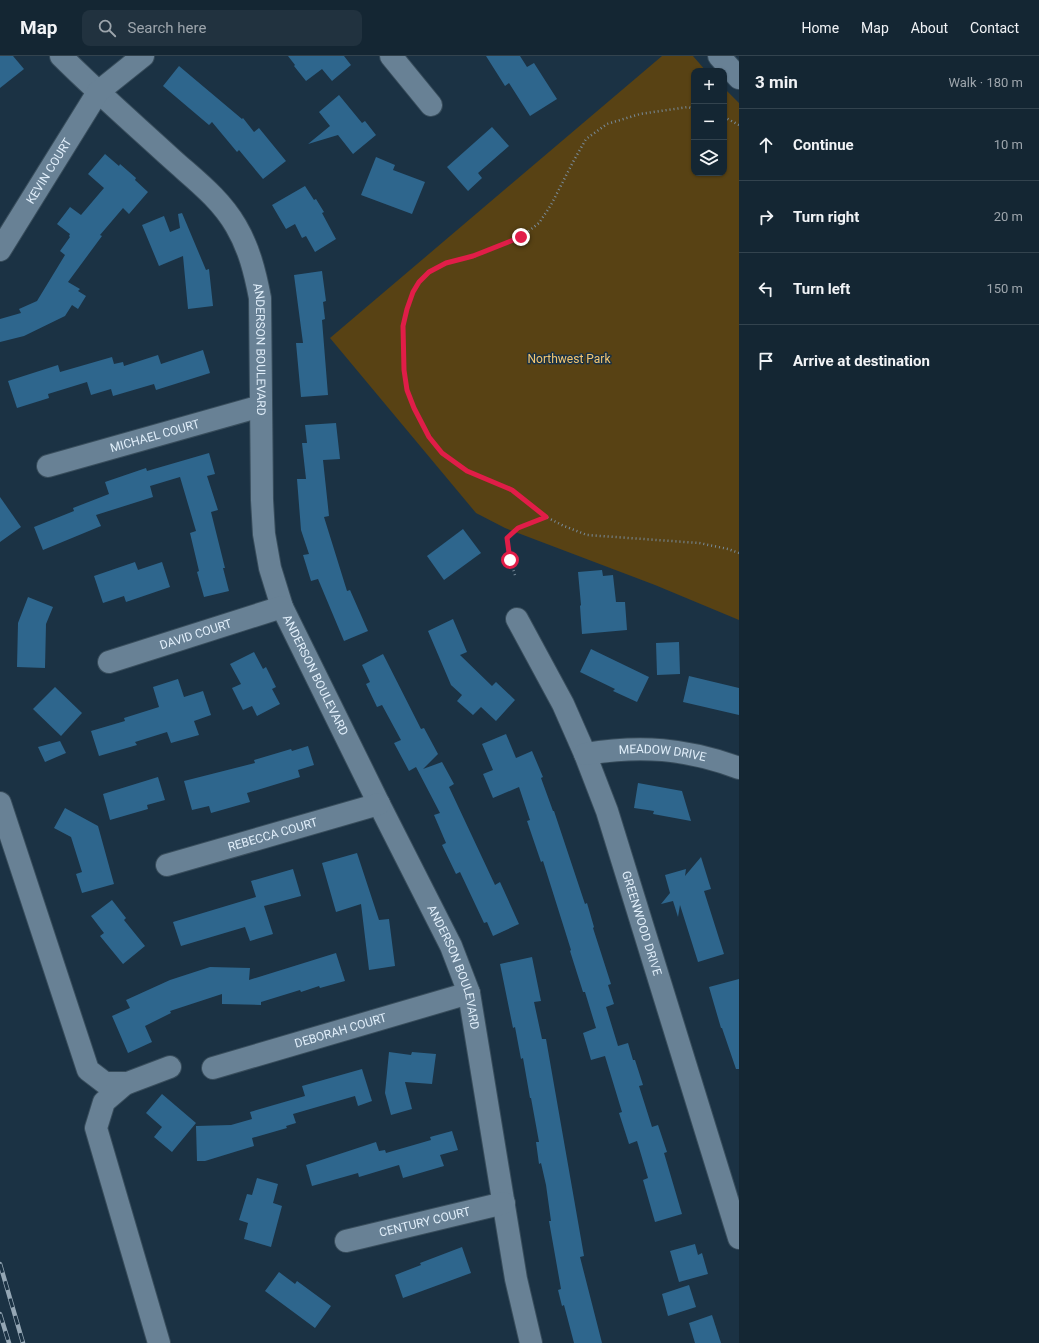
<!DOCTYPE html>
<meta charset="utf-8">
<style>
body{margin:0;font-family:Roboto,sans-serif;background:#21323f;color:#f1f3f6}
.controls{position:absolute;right:12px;top:12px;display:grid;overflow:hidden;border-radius:8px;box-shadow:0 1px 3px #0004}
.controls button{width:36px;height:36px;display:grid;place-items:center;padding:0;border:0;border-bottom:1px solid #33434e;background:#142633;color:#f1f3f6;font:20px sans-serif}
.stop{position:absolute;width:12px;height:12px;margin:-9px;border:3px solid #e11d48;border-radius:50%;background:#fff}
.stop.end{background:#e11d48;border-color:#fff;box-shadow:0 1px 4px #0008}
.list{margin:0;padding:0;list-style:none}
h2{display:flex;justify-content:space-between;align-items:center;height:52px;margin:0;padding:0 16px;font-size:17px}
h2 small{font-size:13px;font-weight:400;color:#9da5ac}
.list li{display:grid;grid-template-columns:26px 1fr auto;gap:12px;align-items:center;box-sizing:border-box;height:72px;padding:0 16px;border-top:1px solid #33434e}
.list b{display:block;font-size:15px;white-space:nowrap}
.list em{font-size:13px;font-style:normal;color:#9da5ac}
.icon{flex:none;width:22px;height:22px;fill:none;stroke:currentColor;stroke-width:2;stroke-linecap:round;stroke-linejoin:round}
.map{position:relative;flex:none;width:739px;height:1287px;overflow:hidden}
header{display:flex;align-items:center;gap:24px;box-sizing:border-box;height:56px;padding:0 20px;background:#142633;border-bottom:1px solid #33434e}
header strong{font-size:19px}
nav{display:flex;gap:22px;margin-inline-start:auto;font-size:14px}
.search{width:280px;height:36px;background:#21323f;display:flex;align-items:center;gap:10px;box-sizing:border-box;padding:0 14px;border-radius:8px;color:#9da5ac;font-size:15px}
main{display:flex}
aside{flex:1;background:#142633}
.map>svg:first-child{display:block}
.green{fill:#584214}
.building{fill:#2e668d}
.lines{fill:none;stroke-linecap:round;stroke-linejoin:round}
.minor-casing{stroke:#384d5c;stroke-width:24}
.path{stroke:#798c9b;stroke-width:2.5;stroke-dasharray:1 3;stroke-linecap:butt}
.minor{stroke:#688195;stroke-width:22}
.rail-casing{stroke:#94a6b4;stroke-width:4.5}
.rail{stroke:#1b3244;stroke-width:3;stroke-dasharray:9;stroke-linecap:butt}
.route{stroke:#e11d48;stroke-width:5}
.labels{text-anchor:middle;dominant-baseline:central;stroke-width:3;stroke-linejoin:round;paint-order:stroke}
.street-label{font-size:12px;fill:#e0eefa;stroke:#1b3244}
.park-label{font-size:12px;fill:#f5c772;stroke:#1b3244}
</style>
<header>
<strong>Map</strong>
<div class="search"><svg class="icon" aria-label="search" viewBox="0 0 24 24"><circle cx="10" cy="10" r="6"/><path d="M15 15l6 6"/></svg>Search here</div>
<nav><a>Home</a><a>Map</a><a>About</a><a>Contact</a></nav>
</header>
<main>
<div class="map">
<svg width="739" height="1287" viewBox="0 0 739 1287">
<rect width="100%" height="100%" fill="#1b3244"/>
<path class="green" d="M 662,0 L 693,0 L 706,15 L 694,15 L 694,117 L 724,117 L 724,32 L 739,47 L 739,564 L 655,529 L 505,472 L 476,457 L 330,282 Z"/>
<g class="building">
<path d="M 0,0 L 13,0 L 24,13 L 0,32 Z"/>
<path d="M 288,0 L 344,0 L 351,9 L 332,25 L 322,13 L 306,25 L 294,10 L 295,9 Z"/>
<path d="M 486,0 L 520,0 L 527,11 L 534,7 L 557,43 L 530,60 L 509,27 L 505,30 Z"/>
<path d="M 179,10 L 242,63 L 243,62 L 254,76 L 259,72 L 286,105 L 263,123 L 239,94 L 237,96 L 212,66 L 209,69 L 163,30 Z"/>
<path d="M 339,39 L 362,67 L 365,65 L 376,79 L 353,98 L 338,79 L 308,88 L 330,70 L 319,56 Z"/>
<path d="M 492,71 L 509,90 L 478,117 L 482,122 L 468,135 L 447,111 Z"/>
<path d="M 105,98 L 119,110 L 120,108 L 136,122 L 135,124 L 148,136 L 129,158 L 123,152 L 100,179 L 102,180 L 68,226 L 80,233 L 78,235 L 86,240 L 78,253 L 72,249 L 65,260 L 24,280 L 0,286 L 0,263 L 21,257 L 19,253 L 37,245 L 65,199 L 60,195 L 70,181 L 69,180 L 70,178 L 57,168 L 70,151 L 81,159 L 104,132 L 88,118 Z"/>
<path d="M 376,101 L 395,109 L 393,114 L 425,126 L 412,158 L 361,139 Z"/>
<path d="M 305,130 L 314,144 L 316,143 L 324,156 L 322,157 L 336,183 L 315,196 L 306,180 L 302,182 L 295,168 L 286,173 L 272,149 Z"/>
<path d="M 182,157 L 206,214 L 209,213 L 213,250 L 188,253 L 183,200 L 159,210 L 142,169 L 164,160 L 170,176 L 180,172 L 178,158 Z"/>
<path d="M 322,215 L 326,245 L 323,246 L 325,263 L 322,264 L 328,339 L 301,341 L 296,287 L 303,287 L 294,219 Z"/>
<path d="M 203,294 L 210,317 L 156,334 L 154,328 L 113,340 L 111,333 L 91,339 L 87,326 L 48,338 L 49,342 L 17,352 L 8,325 L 58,309 L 60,316 L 112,301 L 114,308 L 123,306 L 124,310 L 158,299 L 161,308 Z"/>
<path d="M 336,367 L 340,403 L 323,404 L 329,460 L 324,461 L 347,535 L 350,534 L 368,575 L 344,585 L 318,523 L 311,525 L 303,499 L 309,498 L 301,474 L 297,423 L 306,423 L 302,387 L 307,387 L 305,369 Z"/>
<path d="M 209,397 L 215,418 L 207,420 L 218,454 L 211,456 L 225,512 L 223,512 L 229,535 L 204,541 L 197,516 L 199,515 L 190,477 L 196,475 L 180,421 L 150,430 L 153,441 L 96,459 L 101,470 L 43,494 L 34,471 L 74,455 L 73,452 L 109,438 L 105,426 L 146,412 L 147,415 Z"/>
<path d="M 0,441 L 21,471 L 0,486 Z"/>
<path d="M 463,473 L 481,497 L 444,524 L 427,500 Z"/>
<path d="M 135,506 L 138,514 L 162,506 L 170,531 L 126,546 L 124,540 L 103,547 L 94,520 Z"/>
<path d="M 602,514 L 603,520 L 613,519 L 616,546 L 625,546 L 627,574 L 582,578 L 580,550 L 581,549 L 578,516 Z"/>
<path d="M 28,541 L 53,551 L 46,568 L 45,612 L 17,611 L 18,567 Z"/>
<path d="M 453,563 L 467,596 L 460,599 L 492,630 L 496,626 L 515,644 L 496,665 L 481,651 L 473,659 L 457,645 L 462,639 L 451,629 L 428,575 Z"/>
<path d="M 679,586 L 680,618 L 657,619 L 656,587 Z"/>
<path d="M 591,593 L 649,621 L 637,646 L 613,635 L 615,633 L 580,616 Z"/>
<path d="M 254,596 L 263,613 L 266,611 L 276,631 L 272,633 L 280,648 L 257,660 L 252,650 L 243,654 L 232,632 L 241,628 L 230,608 Z"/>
<path d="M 383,598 L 421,673 L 424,672 L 438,698 L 423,713 L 442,706 L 454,728 L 449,731 L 495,829 L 500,826 L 519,868 L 493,880 L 487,866 L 484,867 L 460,816 L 456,818 L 442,789 L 446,787 L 434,759 L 440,757 L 416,711 L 409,715 L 394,687 L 401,684 L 382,649 L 377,651 L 366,628 L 370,626 L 362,609 Z"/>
<path d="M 689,620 L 739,632 L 739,659 L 683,646 Z"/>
<path d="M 178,623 L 184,641 L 203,635 L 211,659 L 194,665 L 199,679 L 171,687 L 167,676 L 135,686 L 137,689 L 99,700 L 91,675 L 125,665 L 124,662 L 159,651 L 153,631 Z"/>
<path d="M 55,631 L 82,657 L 61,680 L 33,653 Z"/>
<path d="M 506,678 L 516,702 L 532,695 L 543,721 L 541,722 L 553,755 L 554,755 L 585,848 L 587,847 L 594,871 L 593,872 L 611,928 L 608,929 L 614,948 L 606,951 L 618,990 L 628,987 L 633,1004 L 635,1004 L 643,1029 L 639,1030 L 652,1071 L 658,1069 L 667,1096 L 664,1097 L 682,1158 L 655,1166 L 643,1124 L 648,1122 L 637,1085 L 629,1088 L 619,1057 L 622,1056 L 605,1000 L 591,1004 L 583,977 L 596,972 L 585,936 L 583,936 L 570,895 L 571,894 L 543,805 L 541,806 L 527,765 L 530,764 L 519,731 L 493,742 L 483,718 L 493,714 L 482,688 Z"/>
<path d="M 60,685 L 66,697 L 45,706 L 38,691 Z"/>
<path d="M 308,690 L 314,709 L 298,714 L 300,721 L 247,737 L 250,746 L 211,757 L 209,750 L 192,754 L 184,725 L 255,707 L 254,704 L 291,693 L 292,695 Z"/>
<path d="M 158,721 L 165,744 L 147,749 L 148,753 L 110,764 L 103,738 Z"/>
<path d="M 638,727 L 682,735 L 691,765 L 653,758 L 654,755 L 634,752 Z"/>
<path d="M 65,752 L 98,770 L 114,828 L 82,837 L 76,818 L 82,816 L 71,781 L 54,772 Z"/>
<path d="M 357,797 L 379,864 L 389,863 L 395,910 L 369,914 L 361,848 L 336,856 L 322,807 Z"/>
<path d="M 701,801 L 711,833 L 704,835 L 724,898 L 698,906 L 680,849 L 678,861 L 673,845 L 661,848 L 670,837 L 665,819 L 686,813 L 685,820 Z"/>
<path d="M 293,813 L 301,840 L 264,850 L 273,878 L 250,885 L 245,871 L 181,890 L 173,866 L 256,841 L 251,825 Z"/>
<path d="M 112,844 L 126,862 L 124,864 L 145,890 L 123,908 L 100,880 L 104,877 L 91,860 Z"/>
<path d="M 336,897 L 345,925 L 320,932 L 319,930 L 301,936 L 300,934 L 261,946 L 261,949 L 222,948 L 222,938 L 170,955 L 171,957 L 145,970 L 152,986 L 128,997 L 112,960 L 130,952 L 126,944 L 170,924 L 210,911 L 250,912 L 249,924 Z"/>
<path d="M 532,901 L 541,945 L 534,946 L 542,983 L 546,983 L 584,1200 L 580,1201 L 602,1287 L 574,1287 L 564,1249 L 562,1250 L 558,1234 L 561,1233 L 549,1165 L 551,1165 L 546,1129 L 541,1107 L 539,1108 L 536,1086 L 539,1086 L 531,1042 L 530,1042 L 523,1002 L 521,1003 L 515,971 L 513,972 L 500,908 Z"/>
<path d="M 739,923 L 739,1013 L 736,1013 L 722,972 L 721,972 L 709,931 Z"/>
<path d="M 389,996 L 411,999 L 412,996 L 436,998 L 432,1028 L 405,1026 L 412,1053 L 391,1059 L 385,1037 Z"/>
<path d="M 362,1013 L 372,1045 L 358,1050 L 355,1040 L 293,1058 L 296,1067 L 286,1070 L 287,1072 L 252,1082 L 254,1090 L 205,1105 L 197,1105 L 196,1070 L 231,1069 L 252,1063 L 250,1056 L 305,1040 L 302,1030 Z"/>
<path d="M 162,1038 L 196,1067 L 172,1096 L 154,1081 L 162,1071 L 146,1057 Z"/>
<path d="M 452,1075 L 458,1094 L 440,1099 L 444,1110 L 403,1122 L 399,1109 L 359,1121 L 358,1117 L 312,1130 L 306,1109 L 376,1086 L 379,1095 L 385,1094 L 386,1097 L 431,1084 L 430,1081 Z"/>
<path d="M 257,1122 L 278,1128 L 273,1147 L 282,1150 L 271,1191 L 244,1183 L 248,1167 L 239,1164 L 247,1138 L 252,1139 Z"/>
<path d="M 695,1188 L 698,1199 L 702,1197 L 708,1218 L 679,1226 L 670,1195 Z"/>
<path d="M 462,1191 L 471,1217 L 403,1242 L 395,1219 L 421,1209 L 420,1207 Z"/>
<path d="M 279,1216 L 295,1228 L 297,1225 L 331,1250 L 315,1272 L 265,1235 Z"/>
<path d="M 689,1229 L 696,1251 L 668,1260 L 662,1238 Z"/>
<path d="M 712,1259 L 721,1287 L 695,1287 L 689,1267 Z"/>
</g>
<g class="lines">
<defs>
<g id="minor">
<path id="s1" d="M 61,0 C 96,35 134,68 171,102 C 194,123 220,142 236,170 C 249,192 255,216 260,242 L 262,444 L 264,478 L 270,512 L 282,551 L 379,748 L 451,890 L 469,937 L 516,1223 L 531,1287"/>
<path d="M 391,0 L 431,49"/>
<path d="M 719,0 L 739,22"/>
<path id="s2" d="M 0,194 L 98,36 L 143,0"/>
<path id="s3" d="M 48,410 L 261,350"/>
<path id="s4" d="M 517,563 L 563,648 L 585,698 L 607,755 L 739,1182"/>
<path id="s5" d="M 109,606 L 282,551"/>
<path id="s6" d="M 585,698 C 640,689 686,692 739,712"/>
<path d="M 0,747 L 88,1014 L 105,1027 L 127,1027"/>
<path id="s7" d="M 167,809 L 379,748"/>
<path id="s8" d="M 213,1012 L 469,937"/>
<path id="s9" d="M 346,1185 L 504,1147"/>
<path d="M 159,1287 L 96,1072 L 104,1046 L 125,1028 L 170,1011"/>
</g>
</defs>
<use href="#minor" class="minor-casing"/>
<g class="path">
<path d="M 694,53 L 688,51 L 640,58 L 607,68 L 586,83 L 573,106 L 551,149 L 539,167 L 521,181 L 473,201 L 446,207 L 429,216 L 419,226 L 413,236 L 407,253 L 403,270 L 404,314 L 407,334 L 414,352 L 429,381 L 442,397 L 467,415 L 513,434 L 546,461 L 564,470 L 587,479 L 699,487 L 728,493 L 739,497"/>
<path d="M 724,61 L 739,69"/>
<path d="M 515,519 L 510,504 L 507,482 L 519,472 L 545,461"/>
</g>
<use href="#minor" class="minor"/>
<defs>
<g id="rail">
<path d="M 0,1208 L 23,1287"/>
<path d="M 0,1258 L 9,1287"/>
</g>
</defs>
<use href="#rail" class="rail-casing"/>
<use href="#rail" class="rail"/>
</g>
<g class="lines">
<path class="route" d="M 510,504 L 507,482 L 518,472 L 546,461 L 512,434 L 467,415 L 442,397 L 429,381 L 414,352 L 407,334 L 404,314 L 403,270 L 407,253 L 413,236 L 419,226 L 429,216 L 446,207 L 473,200 L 521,181"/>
</g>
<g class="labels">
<g class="street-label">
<text stroke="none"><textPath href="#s2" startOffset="93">KEVIN COURT</textPath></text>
<text stroke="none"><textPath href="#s1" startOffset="372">ANDERSON BOULEVARD</textPath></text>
<text stroke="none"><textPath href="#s3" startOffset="111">MICHAEL COURT</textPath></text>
<text stroke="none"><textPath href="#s5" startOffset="91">DAVID COURT</textPath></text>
<text stroke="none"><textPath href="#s1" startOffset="708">ANDERSON BOULEVARD</textPath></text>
<text stroke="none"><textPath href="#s6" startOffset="78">MEADOW DRIVE</textPath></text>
<text stroke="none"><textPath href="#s7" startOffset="110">REBECCA COURT</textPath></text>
<text stroke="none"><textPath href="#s4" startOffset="330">GREENWOOD DRIVE</textPath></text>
<text stroke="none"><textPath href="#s1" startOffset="1032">ANDERSON BOULEVARD</textPath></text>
<text stroke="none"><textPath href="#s8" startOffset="133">DEBORAH COURT</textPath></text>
<text stroke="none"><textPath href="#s9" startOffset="81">CENTURY COURT</textPath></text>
</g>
<g class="park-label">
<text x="569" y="303">Northwest Park</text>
</g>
</g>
</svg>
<div class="controls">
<button>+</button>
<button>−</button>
<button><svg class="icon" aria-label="layers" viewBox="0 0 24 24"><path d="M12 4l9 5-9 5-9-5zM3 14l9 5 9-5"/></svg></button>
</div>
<div class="stop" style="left:510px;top:504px"></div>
<div class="stop end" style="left:521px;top:181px"></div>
</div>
<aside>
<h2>3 min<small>Walk · 180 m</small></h2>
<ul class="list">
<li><svg class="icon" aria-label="ahead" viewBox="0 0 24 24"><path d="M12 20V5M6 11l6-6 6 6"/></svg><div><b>Continue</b></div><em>10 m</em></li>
<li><svg class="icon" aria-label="right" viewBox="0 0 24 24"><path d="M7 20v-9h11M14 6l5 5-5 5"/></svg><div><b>Turn right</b></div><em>20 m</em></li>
<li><svg class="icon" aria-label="left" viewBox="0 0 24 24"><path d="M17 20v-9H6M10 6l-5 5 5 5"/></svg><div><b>Turn left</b></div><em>150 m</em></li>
<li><svg class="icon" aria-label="arrive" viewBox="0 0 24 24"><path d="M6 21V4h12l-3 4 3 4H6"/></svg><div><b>Arrive at destination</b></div></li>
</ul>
</aside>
</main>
